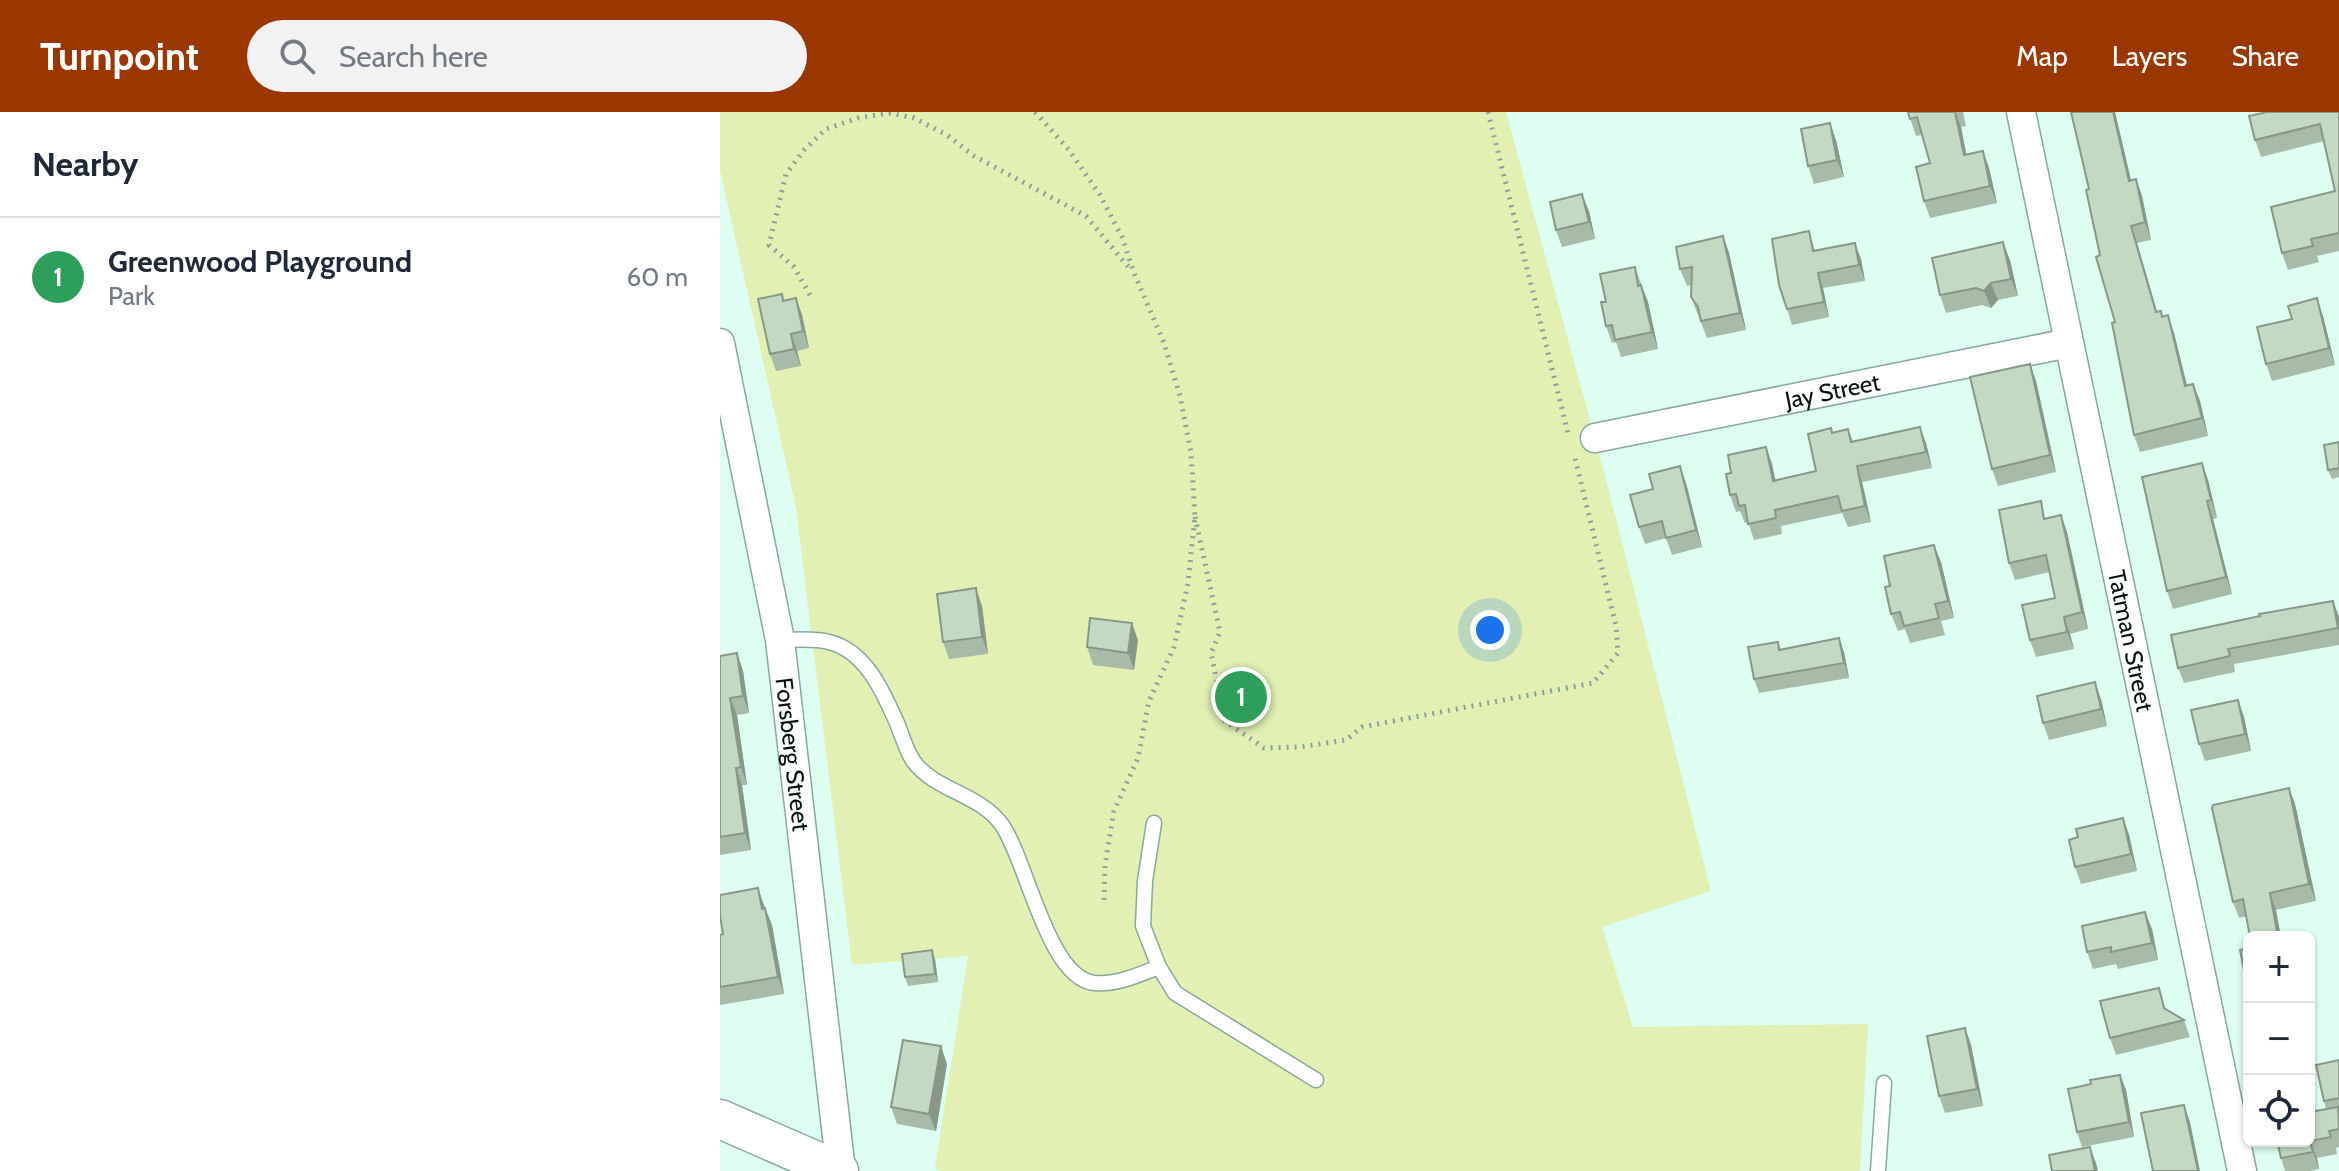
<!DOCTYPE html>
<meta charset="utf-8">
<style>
body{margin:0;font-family:Cabin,sans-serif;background:#f2f2f3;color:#1f2937}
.controls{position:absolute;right:24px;bottom:24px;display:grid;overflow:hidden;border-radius:12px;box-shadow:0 2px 6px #0004}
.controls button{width:72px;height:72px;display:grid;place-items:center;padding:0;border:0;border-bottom:2px solid #e0e1e3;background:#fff;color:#1f2937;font:40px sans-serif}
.you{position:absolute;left:770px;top:518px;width:28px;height:28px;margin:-20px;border:6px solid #fff;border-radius:50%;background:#1a73e8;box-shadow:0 0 0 12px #1a73e833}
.badge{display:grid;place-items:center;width:52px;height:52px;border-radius:50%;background:#9a3600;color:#fff;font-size:26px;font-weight:700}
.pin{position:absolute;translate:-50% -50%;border:4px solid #fff;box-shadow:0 2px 8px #0006}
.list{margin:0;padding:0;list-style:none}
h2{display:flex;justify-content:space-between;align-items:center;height:104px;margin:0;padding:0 32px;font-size:34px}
h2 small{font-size:26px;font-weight:400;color:#747a83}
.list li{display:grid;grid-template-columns:52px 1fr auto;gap:24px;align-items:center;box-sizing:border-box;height:120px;padding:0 32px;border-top:2px solid #e0e1e3}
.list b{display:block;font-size:30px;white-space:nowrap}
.list p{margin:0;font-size:26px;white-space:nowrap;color:#747a83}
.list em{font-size:26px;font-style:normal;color:#747a83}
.icon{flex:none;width:44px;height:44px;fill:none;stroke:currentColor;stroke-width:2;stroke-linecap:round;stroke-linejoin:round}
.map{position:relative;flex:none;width:1619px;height:1059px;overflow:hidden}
header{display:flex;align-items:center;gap:48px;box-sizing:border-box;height:112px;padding:0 40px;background:#9a3600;color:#fff}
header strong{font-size:38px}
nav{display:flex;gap:44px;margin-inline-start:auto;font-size:28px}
.search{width:560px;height:72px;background:#f2f2f3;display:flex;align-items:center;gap:20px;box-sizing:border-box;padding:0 28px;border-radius:44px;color:#747a83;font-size:30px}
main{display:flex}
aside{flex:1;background:#fff}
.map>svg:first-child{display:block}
.green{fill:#e2f0b4}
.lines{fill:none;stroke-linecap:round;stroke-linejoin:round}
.service-casing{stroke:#89a89c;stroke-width:17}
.minor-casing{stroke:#89a89c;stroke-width:31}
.secondary-casing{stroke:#89a89c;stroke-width:41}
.path{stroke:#8aa399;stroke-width:5;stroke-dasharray:2 6;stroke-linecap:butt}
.service{stroke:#fff;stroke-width:14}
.minor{stroke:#fff;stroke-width:28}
.secondary{stroke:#fff;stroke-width:38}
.wall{fill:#a8bba8}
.shaded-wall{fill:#889888}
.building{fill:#c3d9c3;stroke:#889888;stroke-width:2}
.labels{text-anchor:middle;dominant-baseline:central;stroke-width:6;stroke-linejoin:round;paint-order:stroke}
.street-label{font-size:24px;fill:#07130e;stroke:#fff}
</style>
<header>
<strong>Turnpoint</strong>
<div class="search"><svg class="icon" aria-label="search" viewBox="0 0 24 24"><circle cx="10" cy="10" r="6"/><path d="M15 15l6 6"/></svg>Search here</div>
<nav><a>Map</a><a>Layers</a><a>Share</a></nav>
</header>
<main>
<aside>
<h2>Nearby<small></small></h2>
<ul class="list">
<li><span class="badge" style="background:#2e9e5b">1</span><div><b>Greenwood Playground</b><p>Park</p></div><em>60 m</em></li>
</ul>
</aside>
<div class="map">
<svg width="1619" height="1059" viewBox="0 0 1619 1059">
<rect width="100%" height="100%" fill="#ddfef1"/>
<path class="green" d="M 0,0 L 786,0 L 882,352 L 991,779 L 882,815 L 913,915 L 1148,912 L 1140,1059 L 221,1059 L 215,1056 L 248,844 L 132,853 L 76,396 L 0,58 Z"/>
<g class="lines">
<defs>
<g id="service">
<path d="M 60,528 C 75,528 94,526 109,530 C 146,539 163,580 177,611 C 182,623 186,639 194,650 C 216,679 260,682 282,713 C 307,749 328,866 374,871 C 397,873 418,863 439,855"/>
<path d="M 434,711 L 425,769 L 423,814 L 439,855 L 455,881 L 596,968"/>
<path d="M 1158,1059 L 1164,971"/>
</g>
<g id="minor">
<path id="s1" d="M 1301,0 L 1522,1059"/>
<path id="s2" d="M 0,231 L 60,528 L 121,1059"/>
<path id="s3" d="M 875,326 L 1349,231"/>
</g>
<path id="secondary" d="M 0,1007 L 119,1059"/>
</defs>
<use href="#service" class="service-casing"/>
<use href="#minor" class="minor-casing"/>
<use href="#secondary" class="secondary-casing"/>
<g class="path">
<path d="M 315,0 L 349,38 L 380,83 L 402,125 L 414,161 L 444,231 L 460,284 L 471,341 L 475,405 L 468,471 L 454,535 L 429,589 L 418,646 L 394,699 L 385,753 L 384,791"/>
<path d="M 768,0 L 848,321"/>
<path d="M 90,183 L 74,155 L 49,133 L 66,62 L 84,38 L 106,17 L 138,6 L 169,1 L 194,6 L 227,23 L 254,44 L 366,104 L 410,157"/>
<path d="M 475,405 L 500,520 L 491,541 L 505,609 L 544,636 L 580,635 L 626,628 L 642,615 L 873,571 L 898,541 L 896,514 L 855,346"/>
</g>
<use href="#service" class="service"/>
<use href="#minor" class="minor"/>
<use href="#secondary" class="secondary"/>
</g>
<g class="wall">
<path d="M 1188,0 L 1243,0 L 1246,14 L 1241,15 L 1246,43 L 1263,39 L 1269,56 L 1277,91 L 1210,106 L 1204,89 L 1210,51 L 1202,23 L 1196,24 Z"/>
<path d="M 1351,0 L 1395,0 L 1411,68 L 1416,67 L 1422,84 L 1431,128 L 1417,131 L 1437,200 L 1443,205 L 1454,221 L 1467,273 L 1473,272 L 1480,289 L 1488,324 L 1420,340 L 1414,323 L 1395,210 L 1380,143 L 1369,77 Z"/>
<path d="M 1619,0 L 1619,139 L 1597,144 L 1599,150 L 1568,158 L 1562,141 L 1615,79 L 1604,29 L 1541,45 L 1535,28 Z"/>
<path d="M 1116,28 L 1124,65 L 1094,72 L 1088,54 Z"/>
<path d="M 869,99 L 875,127 L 842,135 L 836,118 Z"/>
<path d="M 1089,119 L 1095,139 L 1141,147 L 1145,169 L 1103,176 L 1109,205 L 1072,213 L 1067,197 Z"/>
<path d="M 1003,124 L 1009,141 L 1026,218 L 987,226 L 971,185 L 972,173 L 967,174 L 960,157 Z"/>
<path d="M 1290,148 L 1298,184 L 1278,188 L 1271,196 L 1262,193 L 1226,201 L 1220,183 Z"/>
<path d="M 915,155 L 928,190 L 938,237 L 901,245 L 896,230 L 892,231 L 886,214 L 886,190 Z"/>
<path d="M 62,182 L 64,188 L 76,186 L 82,203 L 89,236 L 77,239 L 81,254 L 56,259 L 50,242 Z"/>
<path d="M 1603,204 L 1615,253 L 1552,269 L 1546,252 Z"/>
<path d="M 1310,252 L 1316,269 L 1336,360 L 1278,374 L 1272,357 Z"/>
<path d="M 1128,317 L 1133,329 L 1206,331 L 1212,356 L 1142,370 L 1151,410 L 1128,415 L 1122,401 L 1061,414 L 1062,422 L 1034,428 L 1028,410 L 1025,411 L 1020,399 L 1016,400 L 1010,383 L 1011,361 L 1046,335 L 1052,352 L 1055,368 L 1096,359 L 1112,321 Z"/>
<path d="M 1619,330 L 1619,365 L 1612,367 L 1608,358 Z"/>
<path d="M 1482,351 L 1488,368 L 1497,406 L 1493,407 L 1512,482 L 1453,497 L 1447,479 Z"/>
<path d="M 966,371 L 982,435 L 952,443 L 946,426 L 925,432 L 919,415 Z"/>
<path d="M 1341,403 L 1347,420 L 1368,517 L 1350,522 L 1354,537 L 1316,545 L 1310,528 L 1335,486 L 1330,460 L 1295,468 L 1289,451 L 1327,406 Z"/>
<path d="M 1221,450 L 1234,506 L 1221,509 L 1225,523 L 1190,531 L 1185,517 L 1178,519 L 1171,502 L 1170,474 Z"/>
<path d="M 1613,489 L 1619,506 L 1619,533 L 1514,552 L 1515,560 L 1464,571 L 1458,556 Z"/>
<path d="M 262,494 L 268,542 L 229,547 L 223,530 Z"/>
<path d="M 418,528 L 414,558 L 373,553 L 367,535 Z"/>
<path d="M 1058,530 L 1061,538 L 1124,540 L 1129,566 L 1039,581 L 1034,567 Z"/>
<path d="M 17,541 L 23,559 L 29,601 L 17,603 L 27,673 L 22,673 L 31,738 L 0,743 L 0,544 Z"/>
<path d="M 1381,587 L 1387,614 L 1329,628 L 1323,611 Z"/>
<path d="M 1518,588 L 1524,605 L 1531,639 L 1485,649 L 1479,632 Z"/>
<path d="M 1569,676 L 1575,692 L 1596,789 L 1519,806 L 1513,790 Z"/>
<path d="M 1403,706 L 1409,723 L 1417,759 L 1361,772 L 1355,755 L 1358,725 Z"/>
<path d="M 44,793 L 52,813 L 64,882 L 0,893 L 0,823 L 3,822 Z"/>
<path d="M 1425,800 L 1432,817 L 1438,848 L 1398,857 L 1396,852 L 1373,857 L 1367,840 Z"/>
<path d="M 215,847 L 218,870 L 188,874 L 185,865 Z"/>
<path d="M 1439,876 L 1446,898 L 1464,908 L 1470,925 L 1396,943 L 1390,926 Z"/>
<path d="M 1245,916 L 1251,933 L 1263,994 L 1225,1001 L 1219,984 Z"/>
<path d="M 1619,948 L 1619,1035 L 1616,1036 L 1617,1042 L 1597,1046 L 1599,1057 L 1590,1059 L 1565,1059 L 1561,1046 L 1606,997 L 1604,989 Z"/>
<path d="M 227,952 L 216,1019 L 177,1012 L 171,995 Z"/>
<path d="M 1400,963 L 1406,978 L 1414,1025 L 1362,1035 L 1357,1020 L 1371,972 Z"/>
</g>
<g class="shaded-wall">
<path d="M 1235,0 L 1241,15 L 1250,61 L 1244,43 Z"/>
<path d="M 1393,0 L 1395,0 L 1415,86 L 1409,69 Z"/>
<path d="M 1110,11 L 1116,28 L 1124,65 L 1117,48 Z"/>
<path d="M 1263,39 L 1269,56 L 1277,91 L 1270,74 Z"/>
<path d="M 1416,67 L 1422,84 L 1431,128 L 1425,110 Z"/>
<path d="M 862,82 L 869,99 L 875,127 L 869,110 Z"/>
<path d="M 1411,114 L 1417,131 L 1442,217 L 1436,200 Z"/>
<path d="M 1003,124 L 1009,141 L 1026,218 L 1020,201 Z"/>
<path d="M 1283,130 L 1290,148 L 1298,184 L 1291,167 Z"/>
<path d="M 1135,131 L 1141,147 L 1145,169 L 1139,153 Z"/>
<path d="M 1098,161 L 1103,176 L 1109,205 L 1104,190 Z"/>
<path d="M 1271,171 L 1278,188 L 1271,196 L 1264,179 Z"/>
<path d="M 921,173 L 928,190 L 938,237 L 932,220 Z"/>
<path d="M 76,186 L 82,203 L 89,236 L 83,219 Z"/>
<path d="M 1597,186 L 1603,204 L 1615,253 L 1609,236 Z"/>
<path d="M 1448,203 L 1454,221 L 1471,291 L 1465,274 Z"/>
<path d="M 71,222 L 77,239 L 81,254 L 74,237 Z"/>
<path d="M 1310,252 L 1316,269 L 1336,360 L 1330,343 Z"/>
<path d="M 1473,272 L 1480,289 L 1488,324 L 1482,306 Z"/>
<path d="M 1200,315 L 1206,331 L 1212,356 L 1206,340 Z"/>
<path d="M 1046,335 L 1052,352 L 1059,385 L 1053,369 Z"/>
<path d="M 1482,351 L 1488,368 L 1497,406 L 1491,388 Z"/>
<path d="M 960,354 L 966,371 L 982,435 L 976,418 Z"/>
<path d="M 1137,354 L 1142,370 L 1151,410 L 1145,394 Z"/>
<path d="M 1487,389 L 1493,407 L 1512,482 L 1506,465 Z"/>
<path d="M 1341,403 L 1347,420 L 1368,517 L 1362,500 Z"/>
<path d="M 1214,433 L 1221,450 L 1234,506 L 1228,489 Z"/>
<path d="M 256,476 L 262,494 L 268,542 L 262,525 Z"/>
<path d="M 1613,489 L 1619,505 L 1619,521 L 1618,516 Z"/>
<path d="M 1344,505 L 1350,522 L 1354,537 L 1347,520 Z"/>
<path d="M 412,511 L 418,528 L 414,558 L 408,541 Z"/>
<path d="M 1119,526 L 1124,540 L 1129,566 L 1124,551 Z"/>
<path d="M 17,541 L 23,559 L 29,601 L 23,584 Z"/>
<path d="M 1375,570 L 1381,587 L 1387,614 L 1381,597 Z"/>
<path d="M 10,586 L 17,603 L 27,673 L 21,655 Z"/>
<path d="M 1518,588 L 1524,605 L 1531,639 L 1525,622 Z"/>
<path d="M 16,656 L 22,673 L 31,738 L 25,721 Z"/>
<path d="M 1569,676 L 1575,692 L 1596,789 L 1589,772 Z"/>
<path d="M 1403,706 L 1409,723 L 1417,759 L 1411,742 Z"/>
<path d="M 38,776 L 44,793 L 48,814 L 42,797 Z"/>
<path d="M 1550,781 L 1556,798 L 1561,825 L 1558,825 Z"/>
<path d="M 45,796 L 52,813 L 64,882 L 58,865 Z"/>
<path d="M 1425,800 L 1432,817 L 1438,848 L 1432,831 Z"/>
<path d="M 212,838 L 215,847 L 218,870 L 215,862 Z"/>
<path d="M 1245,916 L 1251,933 L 1263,994 L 1257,977 Z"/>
<path d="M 221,934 L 227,952 L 216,1019 L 209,1002 Z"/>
<path d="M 1400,963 L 1406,978 L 1414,1025 L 1409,1010 Z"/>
<path d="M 1464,993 L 1470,1010 L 1480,1059 L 1478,1059 Z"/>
<path d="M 1590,1029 L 1597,1046 L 1599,1057 L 1593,1040 Z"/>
<path d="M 1370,1035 L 1376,1051 L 1378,1059 L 1375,1059 Z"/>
</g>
<g class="building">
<path d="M 1188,0 L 1235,0 L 1244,43 L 1263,39 L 1270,74 L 1204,89 L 1196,55 L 1210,51 L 1197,5 L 1190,7 Z"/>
<path d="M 1351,0 L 1393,0 L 1409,69 L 1416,67 L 1425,110 L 1411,114 L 1436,200 L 1441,199 L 1442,205 L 1448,203 L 1465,274 L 1473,272 L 1482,306 L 1414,323 L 1392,211 L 1395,210 L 1376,145 L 1380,143 L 1366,78 L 1369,77 Z"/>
<path d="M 1547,0 L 1619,0 L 1619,121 L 1591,127 L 1593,134 L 1562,141 L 1551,95 L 1615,79 L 1600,12 L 1535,28 L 1529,4 Z"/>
<path d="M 1110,11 L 1117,48 L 1088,54 L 1081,17 Z"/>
<path d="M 862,82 L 869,110 L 836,118 L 830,90 Z"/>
<path d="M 1089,119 L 1093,139 L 1135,131 L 1139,153 L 1098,161 L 1104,190 L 1067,197 L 1059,173 L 1052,127 Z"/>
<path d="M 1003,124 L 1020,201 L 981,209 L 978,195 L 971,185 L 972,155 L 960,157 L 956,135 Z"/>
<path d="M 1283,130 L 1291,167 L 1271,171 L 1264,179 L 1256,176 L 1220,183 L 1212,146 Z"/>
<path d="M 915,155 L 918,174 L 921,173 L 932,220 L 895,228 L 892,213 L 886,214 L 881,190 L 886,190 L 880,162 Z"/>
<path d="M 62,182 L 63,189 L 76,186 L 83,219 L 71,222 L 74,237 L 50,242 L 38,187 Z"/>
<path d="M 1597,186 L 1609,236 L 1546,252 L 1537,215 L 1572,207 L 1568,194 Z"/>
<path d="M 1310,252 L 1330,343 L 1272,357 L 1250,265 Z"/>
<path d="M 1200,315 L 1206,340 L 1137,354 L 1145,394 L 1122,399 L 1118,384 L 1055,398 L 1056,406 L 1028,412 L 1025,393 L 1019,394 L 1016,382 L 1010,383 L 1006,362 L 1011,361 L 1008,343 L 1046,335 L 1053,369 L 1096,359 L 1088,322 L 1111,316 L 1112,321 L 1128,317 L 1131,330 Z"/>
<path d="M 1619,330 L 1619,356 L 1608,358 L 1604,333 Z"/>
<path d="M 1482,351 L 1491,388 L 1487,389 L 1506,465 L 1447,479 L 1422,365 Z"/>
<path d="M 960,354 L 976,418 L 946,426 L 942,409 L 919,415 L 910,383 L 933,377 L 929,362 Z"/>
<path d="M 1321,389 L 1324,407 L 1341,403 L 1362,500 L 1344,505 L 1347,520 L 1310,528 L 1302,493 L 1335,486 L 1326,443 L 1289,451 L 1279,398 Z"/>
<path d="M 1214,433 L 1228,489 L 1215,492 L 1219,506 L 1184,514 L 1180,500 L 1171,502 L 1165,475 L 1170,474 L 1164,444 Z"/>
<path d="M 256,476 L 262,525 L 223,530 L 217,482 Z"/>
<path d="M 1613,489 L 1618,516 L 1508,537 L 1510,544 L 1458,556 L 1451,523 L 1540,504 L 1539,502 Z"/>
<path d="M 370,506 L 412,511 L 408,541 L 367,535 Z"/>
<path d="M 1119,526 L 1124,551 L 1034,567 L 1028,535 L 1058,530 L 1059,538 Z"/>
<path d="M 17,541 L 23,584 L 10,586 L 21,655 L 16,656 L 25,721 L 0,725 L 0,544 Z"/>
<path d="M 1375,570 L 1381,597 L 1323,611 L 1317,584 Z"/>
<path d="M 1518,588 L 1525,622 L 1479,632 L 1471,598 Z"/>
<path d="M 1569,676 L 1589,772 L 1550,781 L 1558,825 L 1530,825 L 1523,787 L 1513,790 L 1492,696 L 1493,693 Z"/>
<path d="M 1403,706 L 1411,742 L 1355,755 L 1349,728 L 1358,725 L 1356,717 Z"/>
<path d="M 38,776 L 42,797 L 45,796 L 58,865 L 0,875 L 0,823 L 3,822 L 0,804 L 0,783 Z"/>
<path d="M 1425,800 L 1432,831 L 1391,840 L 1391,835 L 1367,840 L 1362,814 Z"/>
<path d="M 1529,836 L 1529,867 L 1526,868 L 1520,838 Z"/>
<path d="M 212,838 L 215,862 L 185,865 L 182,842 Z"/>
<path d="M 1439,876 L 1444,896 L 1464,908 L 1390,926 L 1380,889 Z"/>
<path d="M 1245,916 L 1257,977 L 1219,984 L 1207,924 Z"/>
<path d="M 183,928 L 221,934 L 209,1002 L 171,995 Z"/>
<path d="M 1619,948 L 1619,986 L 1604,989 L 1596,953 Z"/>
<path d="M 1400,963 L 1409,1010 L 1357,1020 L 1348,977 L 1371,972 L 1370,968 Z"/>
<path d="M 1464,993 L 1478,1059 L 1433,1059 L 1421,1001 Z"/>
<path d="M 1618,995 L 1619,1017 L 1609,1019 L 1611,1025 L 1590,1029 L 1593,1040 L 1561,1046 L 1557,1029 L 1589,1029 L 1589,1000 Z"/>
<path d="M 1370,1035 L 1375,1059 L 1332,1059 L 1329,1043 Z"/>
</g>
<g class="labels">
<g class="street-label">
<text stroke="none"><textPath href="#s3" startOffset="242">Jay Street</textPath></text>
<text stroke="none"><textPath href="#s1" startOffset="540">Tatman Street</textPath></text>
<text stroke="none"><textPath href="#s2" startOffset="418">Forsberg Street</textPath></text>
</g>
</g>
</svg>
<div class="controls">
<button>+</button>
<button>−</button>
<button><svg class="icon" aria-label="locate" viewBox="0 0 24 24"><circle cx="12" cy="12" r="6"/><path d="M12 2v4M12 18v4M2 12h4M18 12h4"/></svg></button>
</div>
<div class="you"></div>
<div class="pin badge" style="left:521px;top:585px;background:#2e9e5b">1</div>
</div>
</main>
